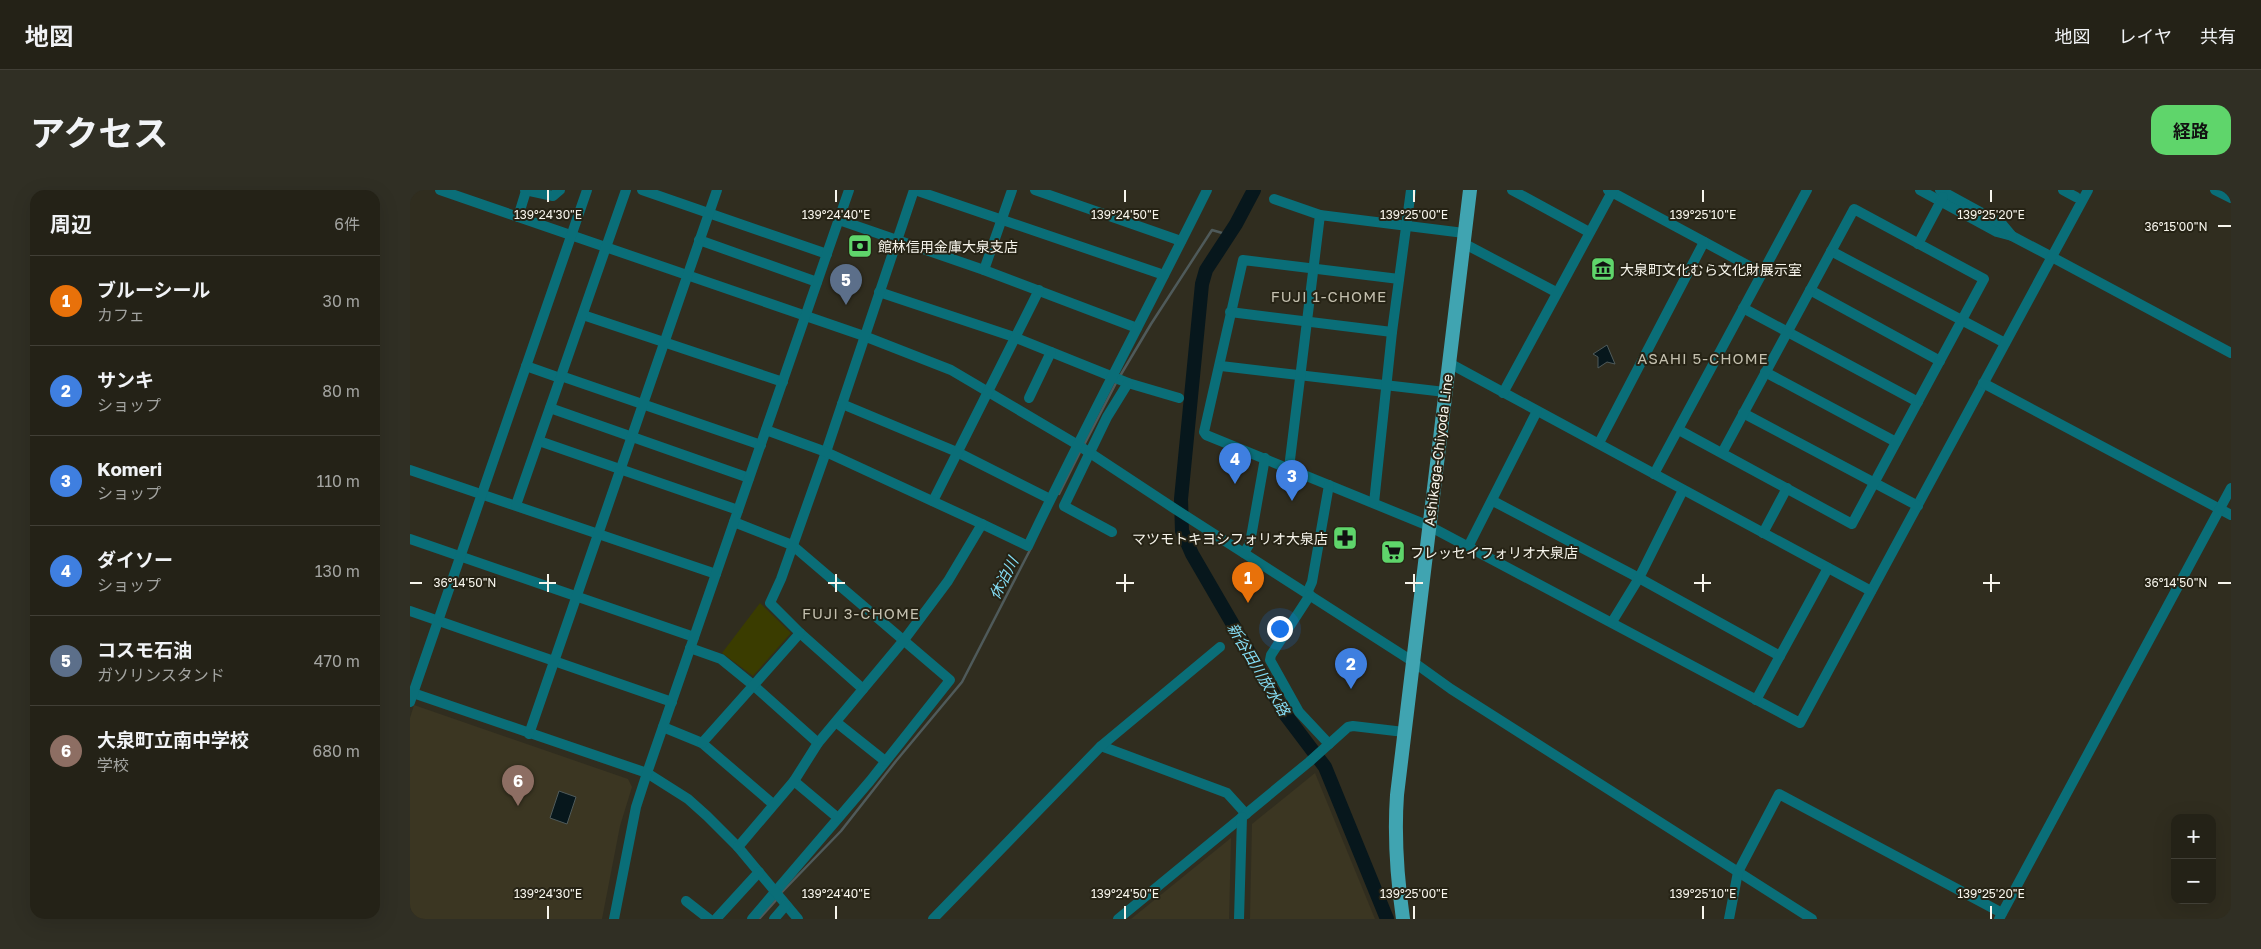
<!DOCTYPE html>
<html lang="ja">
<meta charset="utf-8">
<style>
body{margin:0;font-family:"Golos Text","Noto Sans JP",sans-serif;background:#302f24;color:#f1f3f6}
.controls{position:absolute;right:15px;bottom:15px;display:grid;overflow:hidden;border-radius:10px;box-shadow:0 5px 20px #0002}
.controls button{width:45px;height:45px;display:grid;place-items:center;padding:0;border:0;border-bottom:1px solid #413f36;background:#242217;color:#f1f3f6;font:25px sans-serif}
.you{position:absolute;left:869px;top:438px;width:18px;height:18px;margin:-12px;border:4px solid #fff;border-radius:50%;background:#1a73e8;box-shadow:0 0 0 8px #1a73e833}
.badge{display:grid;place-items:center;width:32px;height:32px;border-radius:50%;background:#5fd56b;color:#fff;font-size:16px;font-weight:700}
.pin{position:absolute;translate:-50% -41px;filter:drop-shadow(0 1px 2px #0008)}
.pin::after{content:'';position:absolute;top:26px;width:18px;height:15px;background:inherit;clip-path:polygon(0 0,100% 0,50% 100%)}
.list{margin:0;padding:0;list-style:none}
h2{display:flex;justify-content:space-between;align-items:center;height:65px;margin:0;padding:0 20px;font-size:21px}
h2 small{font-size:16px;font-weight:400;color:#a3a4a1}
.list li{display:grid;grid-template-columns:32px 1fr auto;gap:15px;align-items:center;box-sizing:border-box;height:90px;padding:0 20px;border-top:1px solid #413f36}
.list b{display:block;font-size:19px;white-space:nowrap}
.list p{margin:0;font-size:16px;white-space:nowrap;color:#a3a4a1}
.list em{font-size:16px;font-style:normal;color:#a3a4a1}
.map{position:relative;flex:none;width:1821px;height:729px;overflow:hidden;border-radius:15px}
header{display:flex;align-items:center;gap:30px;box-sizing:border-box;height:70px;padding:0 25px;background:#242217;border-bottom:1px solid #413f36}
header strong{font-size:24px}
nav{display:flex;gap:28px;margin-inline-start:auto;font-size:18px}
.intro{display:flex;align-items:center;justify-content:space-between;box-sizing:border-box;height:120px;padding:0 30px}
h1{margin:0;font-size:35px}
.button{padding:12px 22px;border-radius:15px;background:#5fd56b;color:#111;font-size:18px;font-weight:700}
main{display:flex;gap:30px;padding:0 30px}
aside{flex:1;background:#242217;border-radius:15px;box-shadow:0 5px 20px #0002}
.map>svg:first-child{display:block}
.built{fill:#3b3622}
.green{fill:#3a3c00}
.water{fill:#07171c;stroke:#4f5a5a}
.lines{fill:none;stroke-linecap:round;stroke-linejoin:round}
.stream{stroke:#4f5a5a;stroke-width:2.5}
.river{stroke:#07171c;stroke-width:14}
.minor{stroke:#0a6e78;stroke-width:10}
.major{stroke:#40a4b1;stroke-width:14}
.ticks{fill:none;stroke:#f7f5ec;stroke-width:2}
.labels{text-anchor:middle;dominant-baseline:central;stroke-width:4;stroke-linejoin:round;paint-order:stroke}
.poi-label{font-size:14px;fill:#f7f5ec;stroke:#262315;text-anchor:start}
.street-label{font-size:14px;fill:#f7f5ec;stroke:#262315}
.neighbourhood-label{font-size:15px;letter-spacing:1px;fill:#c3bfae;stroke:#262315}
.water-label{font-size:15px;font-style:italic;fill:#85def6;stroke:#262315}
.ticks-label{font-size:12px;text-anchor:middle;fill:#f7f5ec;stroke:#262315;stroke-width:4;stroke-linejoin:round;paint-order:stroke}
</style>
<header>
<strong>地図</strong>
<nav><a>地図</a><a>レイヤ</a><a>共有</a></nav>
</header>
<div class="intro"><h1>アクセス</h1><a class="button">経路</a></div>
<main>
<aside>
<h2>周辺<small>6件</small></h2>
<ul class="list">
<li><span class="badge" style="background:#e8710a">1</span><div><b>ブルーシール</b><p>カフェ</p></div><em>30 m</em></li>
<li><span class="badge" style="background:#3f7fe0">2</span><div><b>サンキ</b><p>ショップ</p></div><em>80 m</em></li>
<li><span class="badge" style="background:#3f7fe0">3</span><div><b>Komeri</b><p>ショップ</p></div><em>110 m</em></li>
<li><span class="badge" style="background:#3f7fe0">4</span><div><b>ダイソー</b><p>ショップ</p></div><em>130 m</em></li>
<li><span class="badge" style="background:#5c6f8a">5</span><div><b>コスモ石油</b><p>ガソリンスタンド</p></div><em>470 m</em></li>
<li><span class="badge" style="background:#8d6e63">6</span><div><b>大泉町立南中学校</b><p>学校</p></div><em>680 m</em></li>
</ul>
</aside>
<div class="map">
<svg width="1821" height="729" viewBox="0 0 1821 729">
<rect width="100%" height="100%" fill="#302d1f"/>
<g class="built">
<path d="M 4,515 L 218,589 L 222,597 L 210,636 L 192,729 L 0,729 L 0,528 Z"/>
<path d="M 905,583 L 965,729 L 840,729 L 842,634 Z"/>
<path d="M 821,648 L 819,729 L 721,729 Z"/>
</g>
<path class="green" d="M 350,413 L 381,443 L 343,486 L 312,463 Z"/>
<g class="water">
<path d="M 1197,155 L 1205,174 L 1197,172 L 1188,178 L 1188,167 L 1183,164 Z"/>
<path d="M 149,601 L 166,607 L 157,634 L 140,628 Z"/>
</g>
<g class="lines">
<g class="stream">
<path d="M 710,186 L 741,134 L 802,40 L 819,45"/>
<path d="M 674,255 L 707,191"/>
<path d="M 649,304 L 671,260"/>
<path d="M 371,703 L 431,641 L 486,571 L 552,492 L 621,358"/>
<path d="M 349,729 L 368,708"/>
</g>
<path class="river" d="M 844,0 L 826,34 L 796,80 L 792,94 L 771,309 L 772,341 L 782,364 L 875,524 L 915,577 L 977,729"/>
<g class="minor">
<path d="M 30,0 L 454,146 L 541,180 L 668,255 L 762,317 L 1002,471 L 1041,499 L 1402,729"/>
<path d="M 115,0 L 143,6 L 150,0"/>
<path d="M 232,0 L 417,64"/>
<path d="M 505,0 L 754,85"/>
<path d="M 625,0 L 771,51"/>
<path d="M 1102,0 L 1179,42"/>
<path d="M 1198,0 L 1352,83"/>
<path d="M 1510,0 L 1587,42 L 1602,46 L 1642,67 L 1821,163"/>
<path d="M 1530,0 L 1592,34 L 1602,46"/>
<path d="M 1653,0 L 1666,7"/>
<path d="M 1805,0 L 1821,8"/>
<path d="M 864,9 L 910,25"/>
<path d="M 108,27 L 116,1"/>
<path d="M 429,30 L 574,80 L 727,138"/>
<path d="M 289,50 L 407,92"/>
<path d="M 1053,53 L 1146,102"/>
<path d="M 1508,54 L 1533,7"/>
<path d="M 1421,61 L 1595,153"/>
<path d="M 574,80 L 602,0"/>
<path d="M 989,89 L 833,70 L 794,242 L 796,245 L 1019,336 L 1390,533 L 1678,0"/>
<path d="M 1400,100 L 1530,171"/>
<path d="M 469,102 L 604,147 L 718,193 L 769,208"/>
<path d="M 1333,118 L 1508,212"/>
<path d="M 820,122 L 982,142"/>
<path d="M 173,125 L 373,192"/>
<path d="M 1039,173 L 1461,401"/>
<path d="M 116,176 L 150,188"/>
<path d="M 811,176 L 1035,202"/>
<path d="M 1355,182 L 1486,252"/>
<path d="M 151,186 L 351,255"/>
<path d="M 1573,193 L 1821,325"/>
<path d="M 1093,203 L 1203,0"/>
<path d="M 619,208 L 641,162"/>
<path d="M 432,214 L 547,262 L 640,309"/>
<path d="M 140,218 L 339,288"/>
<path d="M 1333,223 L 1508,316"/>
<path d="M 1269,240 L 1442,334 L 1574,89 L 1444,19 L 1312,263"/>
<path d="M 129,251 L 328,320"/>
<path d="M 1189,253 L 1294,52"/>
<path d="M 879,278 L 910,25 L 1054,43"/>
<path d="M 0,280 L 306,384"/>
<path d="M 1244,284 L 1397,0"/>
<path d="M 523,311 L 629,100"/>
<path d="M 1083,311 L 1229,388 L 1370,466"/>
<path d="M 964,313 L 982,142 L 1001,0"/>
<path d="M 106,315 L 216,0"/>
<path d="M 324,332 L 382,355 L 540,490 L 460,591 L 342,729"/>
<path d="M 572,334 L 618,356 C 675,236 738,119 797,0"/>
<path d="M 702,342 L 654,316 L 697,227 L 718,193"/>
<path d="M 1353,343 L 1377,298"/>
<path d="M 0,349 L 284,447"/>
<path d="M 1059,355 L 1127,221"/>
<path d="M 834,363 L 840,353 L 855,268"/>
<path d="M 897,403 L 902,392 L 919,295"/>
<path d="M 900,405 L 861,465 L 860,470 L 889,522 L 919,554"/>
<path d="M 0,421 L 262,512"/>
<path d="M 1202,432 L 1229,388 L 1273,300"/>
<path d="M 280,458 L 311,469 L 343,495 L 408,553"/>
<path d="M 453,499 L 390,443 L 360,413 L 371,389 L 416,262 L 504,0"/>
<path d="M 0,502 L 237,583 L 278,609 L 297,626 L 328,657 L 388,729"/>
<path d="M 1346,510 L 1418,378"/>
<path d="M 0,512 L 177,0"/>
<path d="M 426,532 L 475,571"/>
<path d="M 253,537 L 292,553 L 363,614"/>
<path d="M 119,544 L 307,0"/>
<path d="M 292,553 L 390,443"/>
<path d="M 691,556 L 817,603 L 836,624"/>
<path d="M 384,591 L 428,628"/>
<path d="M 328,657 L 384,591 L 408,553 L 494,450 L 538,391 L 572,334 L 416,262 L 356,240"/>
<path d="M 276,711 L 299,729"/>
<path d="M 204,729 L 226,617 L 237,583 L 439,0"/>
<path d="M 306,729 L 349,682"/>
<path d="M 364,729 L 376,715"/>
<path d="M 523,729 L 691,556 L 810,457"/>
<path d="M 708,729 L 899,572 L 938,537 L 943,536 L 994,542"/>
<path d="M 829,729 L 832,627"/>
<path d="M 1319,729 L 1328,682 L 1369,604 L 1592,723"/>
<path d="M 1589,729 L 1821,298"/>
</g>
<path class="major" d="M 993,729 C 987,687 984,647 987,605 L 1060,0"/>
</g>
<path class="ticks" d="M 138,0 L 138,12M 426,0 L 426,12M 715,0 L 715,12M 1004,0 L 1004,12M 1293,0 L 1293,12M 1581,0 L 1581,12M 1808,36 L 1821,36M 138,384 L 138,402M 426,384 L 426,402M 715,384 L 715,402M 1004,384 L 1004,402M 1293,384 L 1293,402M 1581,384 L 1581,402M 0,393 L 12,393M 129,393 L 146,393M 418,393 L 435,393M 706,393 L 724,393M 995,393 L 1013,393M 1284,393 L 1301,393M 1573,393 L 1590,393M 1808,393 L 1821,393M 138,716 L 138,729M 426,716 L 426,729M 715,716 L 715,729M 1004,716 L 1004,729M 1293,716 L 1293,729M 1581,716 L 1581,729"/>
<defs>
<symbol id="bank-square" viewBox="-11 -11 22 22"><rect x="-9" y="-9" width="18" height="18" rx="4" fill="#5fd56b" stroke="#262315"/><path d="M-6-4H6V4H-6ZM0-2.3a2.3 2.3 0 1 0 0 4.6a2.3 2.3 0 1 0 0-4.6Z" fill="#111"/></symbol>
<symbol id="museum-square" viewBox="-11 -11 22 22"><rect x="-9" y="-9" width="18" height="18" rx="4" fill="#5fd56b" stroke="#262315"/><path d="M0-6L6-3V-2H-6V-3ZM-5-1h2V3h-2ZM-1-1h2V3h-2ZM3-1h2V3H3ZM-6 4H6V6H-6Z" fill="#111"/></symbol>
<symbol id="pharmacy-square" viewBox="-11 -11 22 22"><rect x="-9" y="-9" width="18" height="18" rx="4" fill="#5fd56b" stroke="#262315"/><path d="M-2-6h4v4h4v4h-4v4h-4v-4h-4v-4h4Z" fill="#111"/></symbol>
<symbol id="supermarket-square" viewBox="-11 -11 22 22"><rect x="-9" y="-9" width="18" height="18" rx="4" fill="#5fd56b" stroke="#262315"/><path d="M-6-5.5h2.5l.6 2H6L4.5 2H-2.5L-4.4-4H-6ZM-1.5 3.2a1.3 1.3 0 1 0 .1 0ZM3 3.2a1.3 1.3 0 1 0 .1 0Z" fill="#111"/></symbol>
</defs>
<g fill-rule="evenodd">
<use href="#bank-square" x="436" y="42" width="28" height="28"/>
<use href="#museum-square" x="1179" y="65" width="28" height="28"/>
<use href="#pharmacy-square" x="921" y="334" width="28" height="28"/>
<use href="#supermarket-square" x="969" y="348" width="28" height="28"/>
</g>
<g class="labels">
<g class="poi-label">
<text x="468" y="56">館林信用金庫大泉支店</text>
<text x="1210" y="79">大泉町文化むら文化財展示室</text>
<text x="918" y="348" text-anchor="end">マツモトキヨシフォリオ大泉店</text>
<text x="1000" y="362">フレッセイフォリオ大泉店</text>
</g>
<g class="street-label">
<text transform="translate(1028 260) rotate(-83)">Ashikaga-Chiyoda Line</text>
</g>
<g class="neighbourhood-label">
<text x="919" y="106">FUJI 1-CHOME</text>
<text x="1293" y="168">ASAHI 5-CHOME</text>
<text x="451" y="423">FUJI 3-CHOME</text>
</g>
<g class="water-label">
<text transform="translate(593 388) rotate(-63)">休泊川</text>
<text transform="translate(849 479) rotate(59)">新谷田川放水路</text>
</g>
</g>
<g class="ticks-label">
<text x="138" y="29">139°24'30"E</text>
<text x="426" y="29">139°24'40"E</text>
<text x="715" y="29">139°24'50"E</text>
<text x="1004" y="29">139°25'00"E</text>
<text x="1293" y="29">139°25'10"E</text>
<text x="1581" y="29">139°25'20"E</text>
<text x="1766" y="41">36°15'00"N</text>
<text x="55" y="397">36°14'50"N</text>
<text x="1766" y="397">36°14'50"N</text>
<text x="138" y="708">139°24'30"E</text>
<text x="426" y="708">139°24'40"E</text>
<text x="715" y="708">139°24'50"E</text>
<text x="1004" y="708">139°25'00"E</text>
<text x="1293" y="708">139°25'10"E</text>
<text x="1581" y="708">139°25'20"E</text>
</g>
</svg>
<div class="controls">
<button>+</button>
<button>−</button>
</div>
<div class="you"></div>
<div class="pin badge" style="left:838px;top:413px;background:#e8710a">1</div>
<div class="pin badge" style="left:941px;top:499px;background:#3f7fe0">2</div>
<div class="pin badge" style="left:882px;top:311px;background:#3f7fe0">3</div>
<div class="pin badge" style="left:825px;top:294px;background:#3f7fe0">4</div>
<div class="pin badge" style="left:436px;top:115px;background:#5c6f8a">5</div>
<div class="pin badge" style="left:108px;top:616px;background:#8d6e63">6</div>
</div>
</main>
